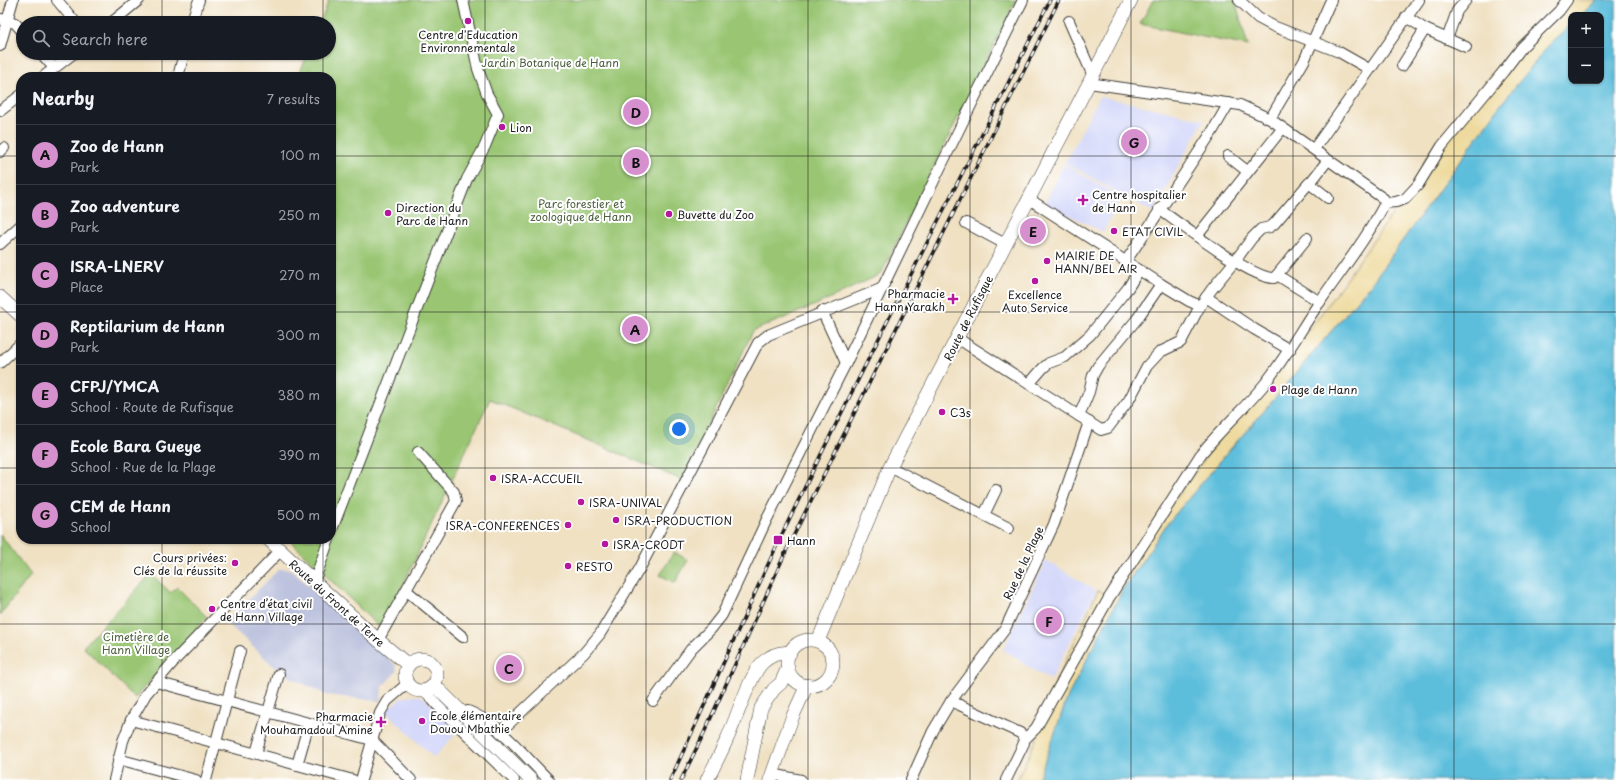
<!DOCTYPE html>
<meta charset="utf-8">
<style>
body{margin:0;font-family:"Playpen Sans",sans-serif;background:#20242c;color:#f1f3f6}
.controls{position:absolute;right:12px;top:12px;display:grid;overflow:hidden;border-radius:8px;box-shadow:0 1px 3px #0004}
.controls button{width:36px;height:36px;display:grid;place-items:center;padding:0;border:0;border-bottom:1px solid #363941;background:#171b24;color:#f1f3f6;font:20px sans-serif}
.you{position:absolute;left:679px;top:429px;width:14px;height:14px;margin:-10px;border:3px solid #fff;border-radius:50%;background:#1a73e8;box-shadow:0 0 0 6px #1a73e833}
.badge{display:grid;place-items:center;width:26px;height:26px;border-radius:50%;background:#d690ce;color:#111;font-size:13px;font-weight:700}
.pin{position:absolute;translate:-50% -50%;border:2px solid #fff;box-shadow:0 1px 4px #0006}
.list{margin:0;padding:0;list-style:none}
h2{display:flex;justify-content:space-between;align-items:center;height:52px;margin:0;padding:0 16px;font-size:17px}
h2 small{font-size:13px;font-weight:400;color:#9ea1a6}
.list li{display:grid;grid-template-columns:26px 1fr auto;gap:12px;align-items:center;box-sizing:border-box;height:60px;padding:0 16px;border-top:1px solid #363941}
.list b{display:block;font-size:15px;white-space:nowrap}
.list p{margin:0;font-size:13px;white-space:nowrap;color:#9ea1a6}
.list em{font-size:13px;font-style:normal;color:#9ea1a6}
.icon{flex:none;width:22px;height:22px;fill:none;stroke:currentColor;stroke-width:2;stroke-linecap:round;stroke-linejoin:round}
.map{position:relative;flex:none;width:1616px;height:780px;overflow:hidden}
.search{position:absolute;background:#171b24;box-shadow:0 1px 3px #0004;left:16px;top:16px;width:320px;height:44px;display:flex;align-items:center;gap:10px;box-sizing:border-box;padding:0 14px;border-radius:22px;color:#9ea1a6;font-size:15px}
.panel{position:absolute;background:#171b24;box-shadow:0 1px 3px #0004;left:16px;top:72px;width:320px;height:472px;border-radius:16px}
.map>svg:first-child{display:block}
.built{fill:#d4d8f9}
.industrial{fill:#bdc3de}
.green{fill:#9ac673;stroke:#5b7148}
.sand{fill:#eeda9e;stroke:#857b5d}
.water{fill:#5dbedb;stroke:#3c6d7c}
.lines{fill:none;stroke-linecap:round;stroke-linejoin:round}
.minor-casing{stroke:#3c3a35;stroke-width:12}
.major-casing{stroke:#3c3a35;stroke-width:14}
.minor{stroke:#fff;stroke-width:10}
.major{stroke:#fff;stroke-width:13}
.rail-casing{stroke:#1c1c1c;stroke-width:3.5}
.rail{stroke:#fff;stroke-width:2;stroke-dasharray:6;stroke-linecap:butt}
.grid{fill:none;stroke:#1c1c1c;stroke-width:1;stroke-opacity:0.55}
.poi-dot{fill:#b5179e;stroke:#fff;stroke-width:1.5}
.labels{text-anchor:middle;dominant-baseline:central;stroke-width:4;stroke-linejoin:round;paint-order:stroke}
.poi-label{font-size:11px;fill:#1c1c1c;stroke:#fff;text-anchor:start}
.park-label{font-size:11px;fill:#4e603f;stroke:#fff}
.street-label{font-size:11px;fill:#1c1c1c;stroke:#fff}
</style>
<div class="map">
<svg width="1616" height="780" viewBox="0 0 1616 780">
<rect width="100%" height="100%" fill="#fff"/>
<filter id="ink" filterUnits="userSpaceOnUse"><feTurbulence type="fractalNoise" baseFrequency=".025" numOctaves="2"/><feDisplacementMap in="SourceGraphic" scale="8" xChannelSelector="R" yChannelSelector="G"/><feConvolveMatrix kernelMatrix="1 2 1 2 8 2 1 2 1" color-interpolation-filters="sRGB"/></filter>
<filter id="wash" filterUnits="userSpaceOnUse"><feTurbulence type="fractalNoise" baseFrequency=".012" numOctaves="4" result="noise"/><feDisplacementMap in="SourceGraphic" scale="16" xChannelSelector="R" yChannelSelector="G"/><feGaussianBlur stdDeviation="0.9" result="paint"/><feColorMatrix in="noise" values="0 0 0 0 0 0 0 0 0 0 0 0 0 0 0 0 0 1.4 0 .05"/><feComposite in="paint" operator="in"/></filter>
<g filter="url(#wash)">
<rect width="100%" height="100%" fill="#f0e1c3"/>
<g class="built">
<path d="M 1100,96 L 1204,120 L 1153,212 L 1065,163 Z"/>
<path d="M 1064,164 L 1121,197 L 1103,232 L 1045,203 Z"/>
<path d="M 1046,560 L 1096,591 L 1051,680 L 1020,662 L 1020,660 L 1003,650 Z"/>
<path d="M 411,696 L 422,696 L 459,730 L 434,758 L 385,711 L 401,698 Z"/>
</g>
<path class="industrial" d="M 279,569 L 290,569 L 395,664 L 397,671 L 383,686 L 380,701 L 326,695 L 280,672 L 226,622 Z"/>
<g class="green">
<path d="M 329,0 L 1016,0 L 881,274 L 818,304 L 753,331 L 682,480 L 490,399 L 382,630 L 288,539 L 331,539 L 331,77 L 298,77 L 308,53 L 329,53 L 329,23 L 320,23 Z"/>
<path d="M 1153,0 L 1235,0 L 1248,46 L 1140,24 Z"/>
<path d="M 0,534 L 31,575 L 0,615 Z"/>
<path d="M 674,552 L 688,560 L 675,583 L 660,575 Z"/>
<path d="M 151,574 L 171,593 L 177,587 L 207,617 L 135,698 L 83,647 Z"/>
</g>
<path class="sand" d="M 1567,0 L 1597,0 L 1581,15 L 1571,15 L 1571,25 L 1549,45 L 1502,103 L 1371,284 L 1264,411 L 1233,446 L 1167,524 L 1123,589 L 1068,696 L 1038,780 L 1017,780 L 1036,740 L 1047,702 L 1098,590 L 1109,595 L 1129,563 L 1217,442 L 1283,367 L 1422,173 L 1424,161 L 1506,55 Z"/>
<path class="water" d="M 1597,0 L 1616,0 L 1616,780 L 1038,780 L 1068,696 L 1123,589 L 1167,524 L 1233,446 L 1264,411 L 1371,284 L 1502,103 L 1549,45 L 1571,25 L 1571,81 L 1601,81 L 1601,15 L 1581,15 Z"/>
</g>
<g filter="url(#ink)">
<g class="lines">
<defs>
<g id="minor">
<path d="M 57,0 L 76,23"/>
<path d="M 1239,0 L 1258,18 L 1273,26 L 1339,52 L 1369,69"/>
<path d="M 1406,17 L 1425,29 L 1466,47"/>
<path d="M 2,19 L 15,23 L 23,32"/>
<path d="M 1069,21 L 1093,76"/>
<path d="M 111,23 L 139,0"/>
<path d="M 191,23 L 199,0"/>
<path d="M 1447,39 L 1457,11 L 1466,0"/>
<path d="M 0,46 L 13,0"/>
<path d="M 41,53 L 54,68"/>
<path d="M 1402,66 L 1425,29"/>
<path d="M 43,77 L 74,53"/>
<path d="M 178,77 L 184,53"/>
<path d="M 0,111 L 21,95"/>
<path d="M 1270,119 L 1304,61 L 1331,0"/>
<path d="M 1314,149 L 1419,0"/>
<path d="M 0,152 L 4,148"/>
<path d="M 1228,156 L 1247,171"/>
<path d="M 1310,183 L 1328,160"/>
<path d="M 1029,199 L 1161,284 L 1189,301 L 1200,306"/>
<path d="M 1385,203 L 1396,202 L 1405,199 L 1418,185 L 1442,146 L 1503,72 L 1522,47 L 1559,11 L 1567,0"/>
<path d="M 1159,209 C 1180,224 1252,279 1274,278 L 1277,275 L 1307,238"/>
<path d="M 966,223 L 1005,244"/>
<path d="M 1197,236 L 1282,129"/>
<path d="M 0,244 L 21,225"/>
<path d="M 1126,261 L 1212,132 L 1229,103"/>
<path d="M 1277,275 L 1320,302"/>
<path d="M 1206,297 L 1254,329 L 1290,350"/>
<path d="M 822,311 L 846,363"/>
<path d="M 957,338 L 1101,430 L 1108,428 L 1129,400 L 1147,366 L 1160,352 L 1181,342 L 1200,306 L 1212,289 L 1235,261 L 1252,238 L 1261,229 L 1270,227 L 1274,224 L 1309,183 L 1328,198"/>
<path d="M 0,363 L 21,343"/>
<path d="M 1029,384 L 1043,368 L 1049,363 L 1065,357 L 1090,335 L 1128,288 L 1139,270"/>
<path d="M 1079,416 L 1089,392 L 1093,375 L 1098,366 L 1137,319 L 1161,284"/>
<path d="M 890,467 L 1009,528"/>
<path d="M 984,515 L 996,490"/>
<path d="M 331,532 L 467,179 L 485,146 L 498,114 L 487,94 L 478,69 L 463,0"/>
<path d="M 314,582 L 329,539"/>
<path d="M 407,591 L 463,637"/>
<path d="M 378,640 L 456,501 L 454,492 L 418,452"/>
<path d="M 156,682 L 372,740 L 411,780"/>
<path d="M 425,691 L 437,705 L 514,780"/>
<path d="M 653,701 L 691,649 L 711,629 L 722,615 L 767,519 L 846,363 L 942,164 L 1023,0"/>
<path d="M 951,701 L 1020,733 L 1023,736 L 1024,743 L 1006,780"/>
<path d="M 463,715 L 468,711 C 501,724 524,756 549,780"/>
<path d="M 131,720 L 353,780"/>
<path d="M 500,732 L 584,653 L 600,634 L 640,568 L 758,343 L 768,335 L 883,288"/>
<path d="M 1024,740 L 1036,728 L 1109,598 L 1201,454 C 1220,430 1243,410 1263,386 C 1285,359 1301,329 1321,300 C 1343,268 1367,238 1385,203 L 1384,199 L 1270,119 L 1240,105 L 1089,83"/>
<path d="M 256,753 L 279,674"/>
<path d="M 118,759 L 196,780"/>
<path d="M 297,765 L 309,723"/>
<path d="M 772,774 L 801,780"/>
<path d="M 114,780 L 123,741 L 131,720 L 146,694 L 174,661 L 280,551"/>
<path d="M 206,780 L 240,651"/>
<path d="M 361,780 L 380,713 L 387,701 L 407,684"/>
<path d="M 911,780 L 933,731 L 951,701 L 1005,629 L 1054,524 L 1089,422"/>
</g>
<g id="major">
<path d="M 0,297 L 21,316"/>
<path d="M 268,539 L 378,640 L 408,665"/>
<circle cx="810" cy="663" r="23"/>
<path d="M 818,641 L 890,467 L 1089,83 L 1131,0"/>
<circle cx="421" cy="675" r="16"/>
<path d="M 434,685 L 531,780"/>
<path d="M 707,780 C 714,766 721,753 727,739 C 736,720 749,677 762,663 C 770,656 779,651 790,653"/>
<path d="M 747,780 L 761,708 L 774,689 L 781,683 L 788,667"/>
<path d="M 770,780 L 792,718 L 807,685"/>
</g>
</defs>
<use href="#minor" class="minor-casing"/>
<use href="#major" class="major-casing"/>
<use href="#minor" class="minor"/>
<use href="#major" class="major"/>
<defs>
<g id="rail">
<path d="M 670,780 C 709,697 745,613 784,530 C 870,352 961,177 1050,0"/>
<path d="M 681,780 L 704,733 L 787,549 L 1059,0"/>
</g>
</defs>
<use href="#rail" class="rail-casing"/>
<use href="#rail" class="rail"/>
</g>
</g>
<path class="grid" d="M 162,0 L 162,23M 323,0 L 323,23M 485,0 L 485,780M 646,0 L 646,780M 808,0 L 808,780M 970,0 L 970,780M 1131,0 L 1131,780M 1293,0 L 1293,780M 1454,0 L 1454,780M 162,53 L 162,77M 323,53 L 323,77M 0,156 L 21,156M 331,156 L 1616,156M 0,312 L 21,312M 331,312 L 1616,312M 0,468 L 21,468M 331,468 L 1616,468M 162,539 L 162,780M 323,539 L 323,780M 0,624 L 1616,624"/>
<g class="poi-dot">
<circle cx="468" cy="21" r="4"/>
<circle cx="502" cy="127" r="4"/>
<path d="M1081 194h4v4h4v4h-4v4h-4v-4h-4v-4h4z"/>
<circle cx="388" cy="213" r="4"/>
<circle cx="669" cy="214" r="4"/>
<circle cx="1114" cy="231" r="4"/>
<circle cx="1047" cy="261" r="4"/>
<circle cx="1035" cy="281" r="4"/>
<path d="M951 293h4v4h4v4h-4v4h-4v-4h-4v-4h4z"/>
<circle cx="1273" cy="389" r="4"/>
<circle cx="942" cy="412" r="4"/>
<circle cx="493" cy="478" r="4"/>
<circle cx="581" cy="502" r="4"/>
<circle cx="616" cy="520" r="4"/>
<circle cx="568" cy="525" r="4"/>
<rect x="773" y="535" width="10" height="10" rx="2"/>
<circle cx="605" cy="544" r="4"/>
<circle cx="235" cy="563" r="4"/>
<circle cx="568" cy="566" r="4"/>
<circle cx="212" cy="609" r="4"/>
<circle cx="422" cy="721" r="4"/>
<path d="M379 716h4v4h4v4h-4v4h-4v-4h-4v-4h4z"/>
</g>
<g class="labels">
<g class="poi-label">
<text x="468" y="34" text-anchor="middle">Centre d'Education<tspan x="468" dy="13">Environnementale</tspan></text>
<text x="510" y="127">Lion</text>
<text x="1092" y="194">Centre hospitalier<tspan x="1092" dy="13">de Hann</tspan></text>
<text x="396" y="207">Direction du<tspan x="396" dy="13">Parc de Hann</tspan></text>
<text x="677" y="214">Buvette du Zoo</text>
<text x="1122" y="231">ETAT CIVIL</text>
<text x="1055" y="255">MAIRIE DE<tspan x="1055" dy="13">HANN/BEL AIR</tspan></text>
<text x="945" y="293" text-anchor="end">Pharmacie<tspan x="945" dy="13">Hann Yarakh</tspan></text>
<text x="1035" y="294" text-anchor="middle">Excellence<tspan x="1035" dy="13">Auto Service</tspan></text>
<text x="1281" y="389">Plage de Hann</text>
<text x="950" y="412">C3s</text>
<text x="501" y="478">ISRA-ACCUEIL</text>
<text x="589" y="502">ISRA-UNIVAL</text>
<text x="624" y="520">ISRA-PRODUCTION</text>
<text x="560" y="525" text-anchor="end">ISRA-CONFERENCES</text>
<text x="787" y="540">Hann</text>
<text x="613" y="544">ISRA-CRODT</text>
<text x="227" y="557" text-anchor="end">Cours privées:<tspan x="227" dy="13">Clés de la réussite</tspan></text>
<text x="576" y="566">RESTO</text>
<text x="220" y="603">Centre d’état civil<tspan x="220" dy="13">de Hann Village</tspan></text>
<text x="430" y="715">Ecole élémentaire<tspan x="430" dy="13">Douou Mbathie</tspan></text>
<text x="373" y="716" text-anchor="end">Pharmacie<tspan x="373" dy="13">Mouhamadoul Amine</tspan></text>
</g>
<g class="park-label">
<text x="550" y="62">Jardin Botanique de Hann</text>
<text x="581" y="203">Parc forestier et<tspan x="581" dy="13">zoologique de Hann</tspan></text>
<text x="136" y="636">Cimetière de<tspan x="136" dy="13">Hann Village</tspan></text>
</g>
<g class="street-label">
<text transform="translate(968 318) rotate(-63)">Route de Rufisque</text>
<text transform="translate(1023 563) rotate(-65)">Rue de la Plage</text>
<text transform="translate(337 603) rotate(42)">Route du Front de Terre</text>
</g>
</g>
</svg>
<div class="controls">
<button>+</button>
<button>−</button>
</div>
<div class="you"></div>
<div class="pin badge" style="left:635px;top:329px">A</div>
<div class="pin badge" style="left:636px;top:162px">B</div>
<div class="pin badge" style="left:509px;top:668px">C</div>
<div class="pin badge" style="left:636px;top:112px">D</div>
<div class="pin badge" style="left:1033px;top:231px">E</div>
<div class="pin badge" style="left:1049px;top:621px">F</div>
<div class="pin badge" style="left:1134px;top:142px">G</div>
<div class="search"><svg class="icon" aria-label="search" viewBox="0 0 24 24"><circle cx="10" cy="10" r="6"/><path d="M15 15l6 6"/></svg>Search here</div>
<section class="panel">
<h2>Nearby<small>7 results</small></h2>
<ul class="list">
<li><span class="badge">A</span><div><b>Zoo de Hann</b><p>Park</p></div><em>100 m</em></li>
<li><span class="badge">B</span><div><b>Zoo adventure</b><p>Park</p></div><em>250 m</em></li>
<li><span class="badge">C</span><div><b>ISRA-LNERV</b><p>Place</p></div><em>270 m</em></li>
<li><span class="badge">D</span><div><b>Reptilarium de Hann</b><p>Park</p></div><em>300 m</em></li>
<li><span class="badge">E</span><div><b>CFPJ/YMCA</b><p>School · Route de Rufisque</p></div><em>380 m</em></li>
<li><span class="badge">F</span><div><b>Ecole Bara Gueye</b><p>School · Rue de la Plage</p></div><em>390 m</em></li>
<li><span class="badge">G</span><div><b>CEM de Hann</b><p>School</p></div><em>500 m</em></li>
</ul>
</section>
</div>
